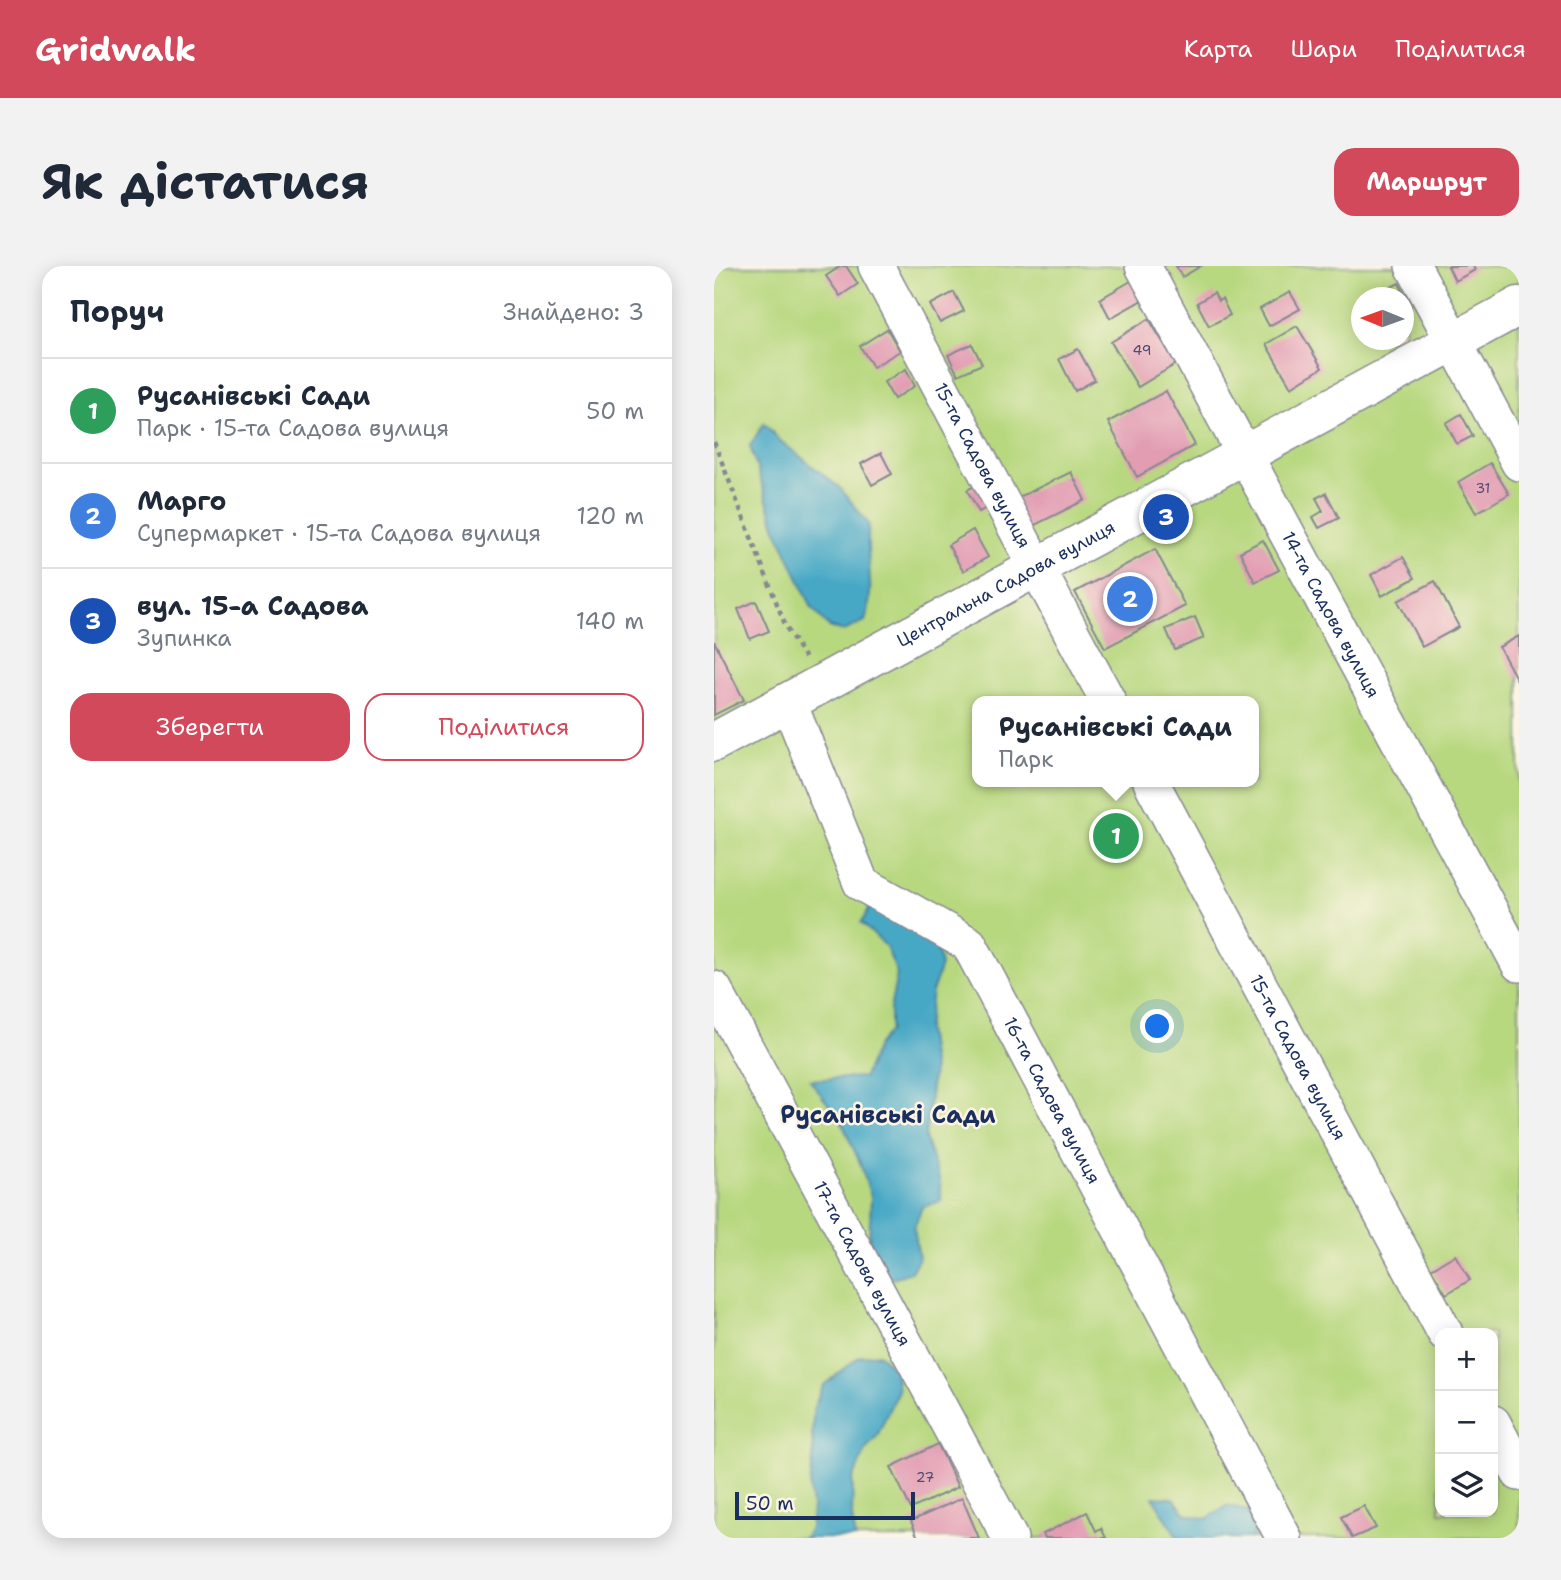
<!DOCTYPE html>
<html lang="uk">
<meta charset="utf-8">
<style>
body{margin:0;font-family:"Shantell Sans",sans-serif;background:#f2f2f3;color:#1f2937}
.controls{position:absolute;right:21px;bottom:21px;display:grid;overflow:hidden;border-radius:14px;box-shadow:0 4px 18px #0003}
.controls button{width:63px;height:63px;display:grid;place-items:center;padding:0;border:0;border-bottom:2px solid #e0e1e3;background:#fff;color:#1f2937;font:35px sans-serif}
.compass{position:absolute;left:637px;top:21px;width:63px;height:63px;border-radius:50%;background:#fff;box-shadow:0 4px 18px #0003;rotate:271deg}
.scale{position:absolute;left:21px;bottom:18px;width:180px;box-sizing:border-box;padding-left:7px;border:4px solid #1b2f5e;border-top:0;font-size:19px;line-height:24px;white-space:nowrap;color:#1b2f5e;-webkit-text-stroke:5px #fcf5e5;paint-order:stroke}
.you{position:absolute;left:444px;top:761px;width:24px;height:24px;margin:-18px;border:5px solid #fff;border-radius:50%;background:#1a73e8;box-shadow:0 0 0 10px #1a73e833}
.badge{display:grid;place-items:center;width:46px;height:46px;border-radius:50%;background:#d1495b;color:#fff;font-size:23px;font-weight:700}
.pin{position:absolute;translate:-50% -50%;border:4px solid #fff;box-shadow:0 2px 7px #0006}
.popup{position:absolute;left:258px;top:430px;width:287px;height:91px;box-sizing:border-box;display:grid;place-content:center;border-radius:14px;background:#fff;filter:drop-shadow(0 2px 5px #0005);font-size:23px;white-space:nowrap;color:#747a83}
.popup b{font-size:26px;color:#1f2937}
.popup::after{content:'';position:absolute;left:50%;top:100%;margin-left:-14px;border:14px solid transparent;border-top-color:#fff}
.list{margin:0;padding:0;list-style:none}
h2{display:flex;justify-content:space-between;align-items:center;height:91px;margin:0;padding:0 28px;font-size:30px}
h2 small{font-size:23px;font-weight:400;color:#747a83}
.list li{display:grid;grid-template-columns:46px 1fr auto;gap:21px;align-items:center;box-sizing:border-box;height:105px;padding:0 28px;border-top:2px solid #e0e1e3}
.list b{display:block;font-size:26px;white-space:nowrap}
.list p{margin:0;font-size:23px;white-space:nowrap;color:#747a83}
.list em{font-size:23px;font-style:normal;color:#747a83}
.actions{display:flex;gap:14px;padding:21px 28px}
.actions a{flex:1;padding:16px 0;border:2px solid #d1495b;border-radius:21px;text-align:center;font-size:24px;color:#d1495b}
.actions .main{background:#d1495b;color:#fff}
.icon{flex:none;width:38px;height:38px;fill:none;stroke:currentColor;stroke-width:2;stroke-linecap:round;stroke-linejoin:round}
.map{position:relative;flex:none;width:805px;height:1272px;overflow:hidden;border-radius:21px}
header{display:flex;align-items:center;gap:42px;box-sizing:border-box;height:98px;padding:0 35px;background:#d1495b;color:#fff}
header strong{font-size:33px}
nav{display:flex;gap:38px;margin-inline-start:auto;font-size:24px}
.intro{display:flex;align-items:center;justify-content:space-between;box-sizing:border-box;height:168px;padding:0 42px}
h1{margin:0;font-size:49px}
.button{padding:18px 32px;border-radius:21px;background:#d1495b;color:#fff;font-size:24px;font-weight:700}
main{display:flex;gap:42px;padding:0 42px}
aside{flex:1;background:#fff;border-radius:21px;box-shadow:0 4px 18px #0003}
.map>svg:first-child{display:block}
.green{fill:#b8d880;stroke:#6a846f;stroke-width:2;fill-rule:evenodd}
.water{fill:#47a8c6;stroke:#316c92;stroke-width:2}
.building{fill:#e29db3}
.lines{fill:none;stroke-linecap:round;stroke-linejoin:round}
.minor-casing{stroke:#868890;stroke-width:38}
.major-casing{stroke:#868890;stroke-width:41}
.path{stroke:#868890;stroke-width:4.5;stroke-dasharray:5 5;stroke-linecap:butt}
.minor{stroke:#fff;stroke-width:35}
.major{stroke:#fff;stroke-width:38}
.labels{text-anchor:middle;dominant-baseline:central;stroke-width:5;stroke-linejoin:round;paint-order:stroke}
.number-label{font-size:14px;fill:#4d4a73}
.street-label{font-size:18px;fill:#1b2f5e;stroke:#fcf5e5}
.district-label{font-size:24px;font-weight:bold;fill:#1b2f5e;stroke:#fcf5e5}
</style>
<header>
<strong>Gridwalk</strong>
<nav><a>Карта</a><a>Шари</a><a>Поділитися</a></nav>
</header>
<div class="intro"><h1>Як дістатися</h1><a class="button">Маршрут</a></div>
<main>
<aside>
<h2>Поруч<small>Знайдено: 3</small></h2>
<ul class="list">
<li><span class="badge" style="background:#2e9e5b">1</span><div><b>Русанівські Сади</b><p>Парк · 15-та Садова вулиця</p></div><em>50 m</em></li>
<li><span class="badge" style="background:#3f7fe0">2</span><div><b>Марго</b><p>Супермаркет · 15-та Садова вулиця</p></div><em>120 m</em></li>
<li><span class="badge" style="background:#1a4fb4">3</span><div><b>вул. 15-а Садова</b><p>Зупинка</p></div><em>140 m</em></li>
</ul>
<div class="actions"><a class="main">Зберегти</a><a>Поділитися</a></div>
</aside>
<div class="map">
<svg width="805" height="1272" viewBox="0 0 805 1272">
<rect width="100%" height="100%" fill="#fcf5e5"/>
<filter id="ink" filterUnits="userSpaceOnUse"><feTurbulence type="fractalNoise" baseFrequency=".0143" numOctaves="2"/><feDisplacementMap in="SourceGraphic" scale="14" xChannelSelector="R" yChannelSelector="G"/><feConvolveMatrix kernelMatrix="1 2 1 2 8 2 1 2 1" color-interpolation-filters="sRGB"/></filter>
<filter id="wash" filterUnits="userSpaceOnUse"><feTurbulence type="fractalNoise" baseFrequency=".00686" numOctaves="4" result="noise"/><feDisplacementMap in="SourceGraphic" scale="28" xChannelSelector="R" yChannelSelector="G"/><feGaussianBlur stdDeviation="1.57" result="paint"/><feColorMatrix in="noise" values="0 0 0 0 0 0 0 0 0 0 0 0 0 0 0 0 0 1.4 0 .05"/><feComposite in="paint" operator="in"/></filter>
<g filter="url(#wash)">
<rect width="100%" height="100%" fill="#f1e0c1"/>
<path class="green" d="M 0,0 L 805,0 L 805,1272 L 0,1272 ZM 648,32 L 690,32 L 690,74 L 648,74 ZM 264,435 L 540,435 L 540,516 L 264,516 ZM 726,1067 L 779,1067 L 779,1246 L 726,1246 Z"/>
<g class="water">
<path d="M 50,157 L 64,173 L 126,222 L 155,258 C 150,294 163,319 151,355 L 130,365 L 115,361 L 98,342 L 61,260 L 36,180 Z"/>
<path d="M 161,633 L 222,674 L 227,700 L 218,726 L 213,763 L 219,805 L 211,872 L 226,916 L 227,935 L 208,941 L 200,962 L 205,992 L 197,1006 L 173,1014 L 155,975 L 157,931 L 146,897 L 128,857 L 96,814 L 150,811 L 163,780 L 176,764 L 176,743 L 183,708 L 172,680 L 147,657 Z"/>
<path d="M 165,1088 L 181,1104 L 184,1124 L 163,1170 L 151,1184 L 139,1214 L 138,1250 L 141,1272 L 90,1272 L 96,1262 L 98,1242 L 96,1222 L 99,1192 L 98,1165 L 100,1141 L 110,1119 L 146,1090 Z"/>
<path d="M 439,1231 L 459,1232 L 472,1248 L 493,1253 L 514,1239 L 535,1245 L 541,1272 L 464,1272 Z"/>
</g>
<g id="blocks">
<g class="building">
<path d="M 127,0 L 132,0 L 144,18 L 126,30 L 112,10 Z"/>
<path d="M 462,0 L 487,0 L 468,11 Z"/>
<path d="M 734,0 L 759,0 L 761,4 L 741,15 Z"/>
<path d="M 417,15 L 428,34 L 396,52 L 386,33 Z"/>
<path d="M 685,17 L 697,40 L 690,44 L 690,32 L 662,32 L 661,29 Z"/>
<path d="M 240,26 L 250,45 L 226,57 L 216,39 Z"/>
<path d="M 576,26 L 586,43 L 555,60 L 546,43 Z"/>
<path d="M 500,27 L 504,35 L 508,33 L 516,49 L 495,60 L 483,37 Z"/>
<path d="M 435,53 L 462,98 L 424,121 L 397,76 Z"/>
<path d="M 583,60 L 608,102 L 577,121 L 552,78 Z"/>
<path d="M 173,63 L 186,85 L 159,101 L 146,80 Z"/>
<path d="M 258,78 L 268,98 L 244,109 L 234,89 Z"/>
<path d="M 364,83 L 381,114 L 361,125 L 345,93 Z"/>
<path d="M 192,103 L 201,120 L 180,133 L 170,116 Z"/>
<path d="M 452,125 L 481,179 L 423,211 L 394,156 Z"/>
<path d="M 747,148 L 759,170 L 743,178 L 732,157 Z"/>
<path d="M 167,187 L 178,208 L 158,219 L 147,198 Z"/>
<path d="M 776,197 L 795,228 L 762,247 L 744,216 Z"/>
<path d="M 357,206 L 371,234 L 311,264 L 297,235 Z"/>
<path d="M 266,217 L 277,239 L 265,246 L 253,224 Z"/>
<path d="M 612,227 L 625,252 L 605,262 L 599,251 L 609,245 L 602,232 Z"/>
<path d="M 259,264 L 274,291 L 249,305 L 234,279 Z"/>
<path d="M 549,274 L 565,304 L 541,316 L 526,286 Z"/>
<path d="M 441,283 L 471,340 L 391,382 L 361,326 Z"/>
<path d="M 689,291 L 701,312 L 668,330 L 657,309 Z"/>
<path d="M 721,315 L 745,361 L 708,381 L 684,335 Z"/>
<path d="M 42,335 L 55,365 L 36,373 L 24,343 Z"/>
<path d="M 481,351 L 490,372 L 461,384 L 452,363 Z"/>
<path d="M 805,370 L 805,412 L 803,414 L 785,381 Z"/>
<path d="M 0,375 L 30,434 L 0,449 Z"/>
<path d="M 741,989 L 756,1014 L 732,1028 L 717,1003 Z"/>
<path d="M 224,1178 L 244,1221 L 197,1243 L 177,1201 Z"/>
<path d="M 248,1232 L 265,1272 L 204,1272 L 197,1255 Z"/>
<path d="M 650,1240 L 662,1262 L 638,1272 L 627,1251 Z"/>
<path d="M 373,1246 L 382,1265 L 387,1262 L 392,1272 L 331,1272 L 329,1268 Z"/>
</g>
</g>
</g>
<g filter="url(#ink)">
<use href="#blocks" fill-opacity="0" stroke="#868890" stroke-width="2"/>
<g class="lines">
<defs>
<g id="minor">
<path id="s1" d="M 162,0 L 394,435"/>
<path id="s2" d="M 429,0 L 805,698"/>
<path d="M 699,0 L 805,197"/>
<path id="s3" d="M 75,437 L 147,617 L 255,678 L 570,1272"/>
<path id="s4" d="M 437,516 L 731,1067"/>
<path id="s5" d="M 0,723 L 296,1272"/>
<path d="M 779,1157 L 805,1207"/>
</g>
<g id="major">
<path id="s6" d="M 0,476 L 805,40"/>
</g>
</defs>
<use href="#minor" class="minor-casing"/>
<use href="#major" class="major-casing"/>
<path class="path" d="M 0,176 L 72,361 L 92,394"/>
<use href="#minor" class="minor"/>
<use href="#major" class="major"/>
</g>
</g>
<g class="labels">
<g class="number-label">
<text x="428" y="84">49</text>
<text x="769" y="222">31</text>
<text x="211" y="1211">27</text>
</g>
<g class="street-label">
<text stroke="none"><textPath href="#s1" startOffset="226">15-та Садова вулиця</textPath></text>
<text stroke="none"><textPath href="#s6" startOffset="332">Центральна Садова вулиця</textPath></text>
<text stroke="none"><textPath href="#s2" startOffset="396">14-та Садова вулиця</textPath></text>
<text stroke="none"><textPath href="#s4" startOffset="312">15-та Садова вулиця</textPath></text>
<text stroke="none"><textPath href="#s3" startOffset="495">16-та Садова вулиця</textPath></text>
<text stroke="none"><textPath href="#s5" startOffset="312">17-та Садова вулиця</textPath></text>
</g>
<g class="district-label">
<text x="174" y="849">Русанівські Сади</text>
</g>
</g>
</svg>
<div class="controls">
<button>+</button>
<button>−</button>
<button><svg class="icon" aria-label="layers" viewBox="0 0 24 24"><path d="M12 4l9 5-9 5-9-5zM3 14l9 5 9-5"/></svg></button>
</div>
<svg class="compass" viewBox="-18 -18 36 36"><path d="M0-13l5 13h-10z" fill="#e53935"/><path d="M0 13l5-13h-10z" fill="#747a83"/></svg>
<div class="scale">50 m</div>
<div class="you"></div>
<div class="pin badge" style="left:402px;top:570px;background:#2e9e5b">1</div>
<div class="popup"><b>Русанівські Сади</b>Парк</div>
<div class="pin badge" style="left:416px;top:333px;background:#3f7fe0">2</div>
<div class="pin badge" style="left:452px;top:251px;background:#1a4fb4">3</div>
</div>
</main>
